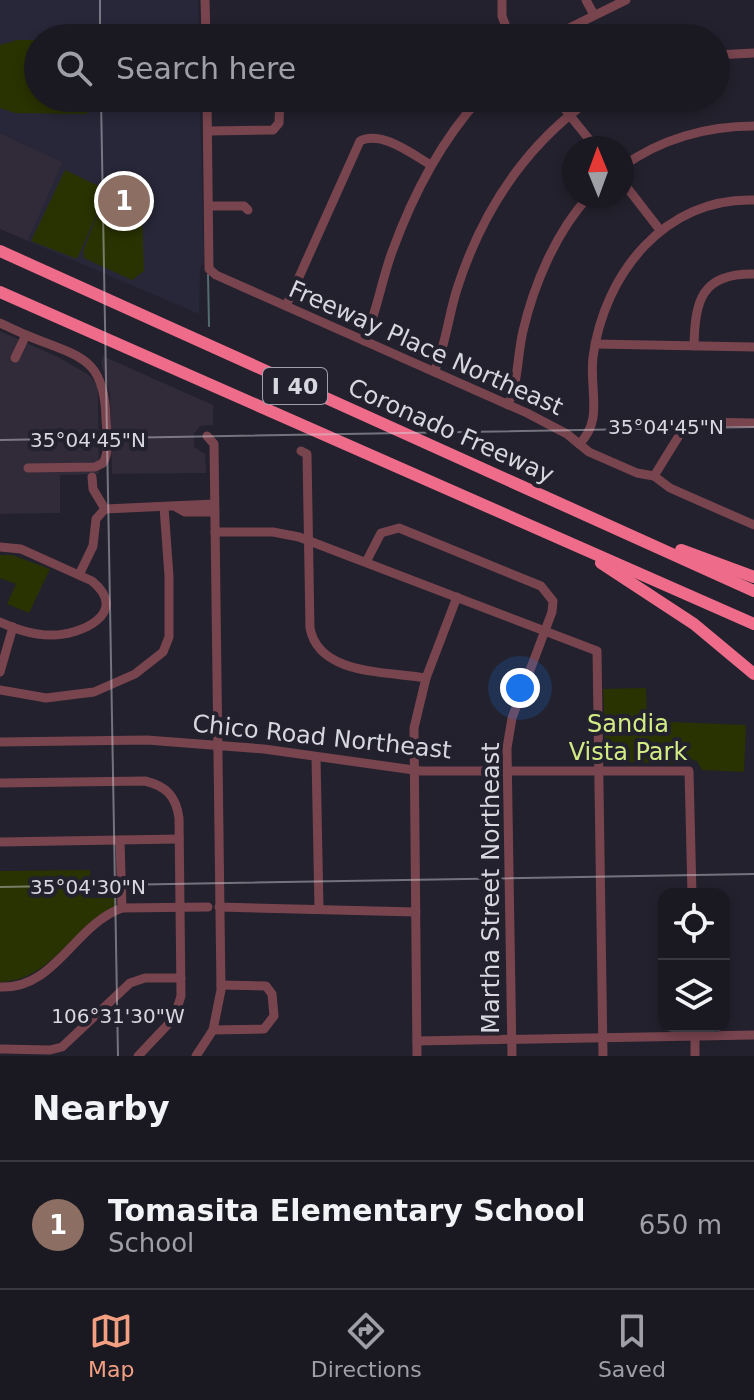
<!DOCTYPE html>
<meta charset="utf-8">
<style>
body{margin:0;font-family:"DejaVu Sans",sans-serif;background:#23222a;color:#f1f3f6}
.controls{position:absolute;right:24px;bottom:24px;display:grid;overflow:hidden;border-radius:16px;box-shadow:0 4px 12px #0003}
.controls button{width:72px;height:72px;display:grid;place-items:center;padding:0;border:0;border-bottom:2px solid #383840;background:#1a1922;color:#f1f3f6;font:40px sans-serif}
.compass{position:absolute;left:562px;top:136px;width:72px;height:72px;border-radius:50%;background:#1a1922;box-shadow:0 4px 12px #0003;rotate:359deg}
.you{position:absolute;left:520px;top:688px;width:28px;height:28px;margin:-20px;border:6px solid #fff;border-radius:50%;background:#1a73e8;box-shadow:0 0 0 12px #1a73e833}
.badge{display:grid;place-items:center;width:52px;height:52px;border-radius:50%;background:#f39f82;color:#fff;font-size:26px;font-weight:700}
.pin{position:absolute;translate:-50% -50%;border:4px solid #fff;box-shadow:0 2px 8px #0006}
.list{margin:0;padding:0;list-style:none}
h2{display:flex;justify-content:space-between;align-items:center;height:104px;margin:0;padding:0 32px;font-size:34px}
h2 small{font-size:26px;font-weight:400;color:#9fa0a5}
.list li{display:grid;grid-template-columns:52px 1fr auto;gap:24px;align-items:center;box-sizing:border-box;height:128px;padding:0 32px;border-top:2px solid #383840}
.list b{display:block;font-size:30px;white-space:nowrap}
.list p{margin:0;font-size:26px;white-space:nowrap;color:#9fa0a5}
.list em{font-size:26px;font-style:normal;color:#9fa0a5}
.icon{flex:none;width:44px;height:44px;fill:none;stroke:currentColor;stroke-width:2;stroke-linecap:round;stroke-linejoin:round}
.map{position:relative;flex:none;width:754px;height:1056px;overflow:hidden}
.search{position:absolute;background:#1a1922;box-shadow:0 4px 12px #0003;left:24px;right:24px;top:24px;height:88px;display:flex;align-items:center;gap:20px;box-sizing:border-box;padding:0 28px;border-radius:44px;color:#9fa0a5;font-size:30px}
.sheet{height:232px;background:#1a1922}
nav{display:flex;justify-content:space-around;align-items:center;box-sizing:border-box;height:112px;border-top:2px solid #383840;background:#1a1922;font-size:22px;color:#9fa0a5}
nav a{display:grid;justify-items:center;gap:4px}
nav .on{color:#f39f82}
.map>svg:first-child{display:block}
.commercial{fill:#302a39}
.built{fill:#282739}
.green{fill:#293201}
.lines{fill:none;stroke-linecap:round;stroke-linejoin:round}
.stream{stroke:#536b71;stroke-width:2}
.minor{stroke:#78444e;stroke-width:9}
.highway{stroke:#ee6c89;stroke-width:12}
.ticks{fill:none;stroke:#d7d7df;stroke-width:2;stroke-opacity:0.45}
.labels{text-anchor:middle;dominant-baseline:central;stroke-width:8;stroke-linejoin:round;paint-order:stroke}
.shield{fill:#22212d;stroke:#a1a0aa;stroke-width:2}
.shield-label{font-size:22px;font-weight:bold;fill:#d7d7df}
.street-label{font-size:24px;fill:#d7d7df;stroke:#22212d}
.park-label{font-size:24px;fill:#d2eb84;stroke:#22212d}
.ticks-label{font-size:20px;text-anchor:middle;fill:#d7d7df;stroke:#22212d;stroke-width:8;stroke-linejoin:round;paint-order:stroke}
</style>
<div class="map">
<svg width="754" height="1056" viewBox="0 0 754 1056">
<rect width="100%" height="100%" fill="#22212d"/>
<g class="commercial">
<path d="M 0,133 L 63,162 L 28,241 L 0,229 Z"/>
<path d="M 0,331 L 58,357 L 89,375 L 98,386 L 99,474 L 60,475 L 60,513 L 0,514 Z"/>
<path d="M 103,356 L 213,405 L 213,425 L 200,426 L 194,434 L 194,447 L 205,454 L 206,473 L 112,474 L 110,395 L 101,363 Z"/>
</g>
<path class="built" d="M 0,0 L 198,0 L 199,38 L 38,38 L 38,98 L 200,98 L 204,262 L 200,269 L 199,314 L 28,241 L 63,162 L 0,133 Z"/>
<g class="green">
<path d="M 17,40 L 38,40 L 38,98 L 110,99 L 86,114 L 15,113 L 0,108 L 0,45 Z"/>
<path d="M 65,170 L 107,190 L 105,195 L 142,210 L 144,271 L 132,280 L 84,258 L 83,251 L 105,196 L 77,259 L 31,241 Z"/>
<path d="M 0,555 L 12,555 L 50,569 L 29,613 L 7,604 L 16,584 L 0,578 Z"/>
<path d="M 646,688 L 647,721 L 746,725 L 744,772 L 702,770 L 697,761 L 690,759 L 677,764 L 606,761 L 603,689 Z"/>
<path d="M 90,870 L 91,898 L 114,898 L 115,906 C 72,926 52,981 0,982 L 0,871 Z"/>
</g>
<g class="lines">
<path class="stream" d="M 208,275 L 209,326"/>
<g class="minor">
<path d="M 205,0 L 206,38"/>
<path d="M 502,0 L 502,16 L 510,38"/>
<path d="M 586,0 L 593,13"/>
<path d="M 549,38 L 626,0"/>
<path d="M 716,55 L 754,53"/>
<path d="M 207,98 L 209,269 L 216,275 L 527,413 L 567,434 L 589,452 L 637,473 L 654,476 L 670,488 L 754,525"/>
<path d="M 556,98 L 596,148"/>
<path d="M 208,131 L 273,130 L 279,123 L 280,98"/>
<path d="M 622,167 C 660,139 707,126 754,126"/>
<path d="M 622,181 L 660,230"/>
<path d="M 209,206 L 244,206 L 248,210"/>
<path d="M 286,306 L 360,141 C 382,130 413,155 431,165"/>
<path d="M 0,323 L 26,335 L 15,358"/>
<path d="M 26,335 C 78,357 105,355 106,420 C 107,434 110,451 103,463 L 95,467 L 28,468"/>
<path d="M 364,341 C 377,312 381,282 392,252 C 412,197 440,142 480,98"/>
<path d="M 595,344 L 754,347"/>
<path d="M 694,346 C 695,301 701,273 754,274"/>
<path d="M 434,372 C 446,345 448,317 457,289 C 482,211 524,146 592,98"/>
<path d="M 508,405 C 519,380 517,356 523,331 C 534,284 556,232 589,196"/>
<path d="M 667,421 L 680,431"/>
<path d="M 579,444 C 604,421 589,389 593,357 C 604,274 665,197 754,200"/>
<path d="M 301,451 L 307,454 L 310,628 C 319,676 388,671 426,678"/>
<path d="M 654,476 L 685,426 L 701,422 L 754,423"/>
<path d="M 92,477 L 93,489 L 105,509"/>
<path d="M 176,507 L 185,512 L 215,512"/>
<path d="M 215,532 L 273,532 L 299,537 L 597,651 L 603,1056"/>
<path d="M 0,547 L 21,549 L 92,581 C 131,613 80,636 50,635 C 32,635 16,629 0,622"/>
<path d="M 366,562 L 381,533 L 399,528 L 541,586 L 553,601 L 552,612 L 512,718 L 507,748 L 512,1056"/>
<path d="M 79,575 L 93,546 L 96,519 L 105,509 L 214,504"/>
<path d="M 0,672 L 13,627"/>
<path d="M 0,690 L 46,698 L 94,692 L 135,674 L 163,652 L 169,637 L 169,576 L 164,507"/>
<path d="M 0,742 L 147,740 L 264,749 L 421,771 L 689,771 L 692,894"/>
<path d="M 316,757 L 319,908"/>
<path d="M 0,783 L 145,781 C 166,786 176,796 179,818 L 181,996 L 174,1018 L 138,1056"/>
<path d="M 120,840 L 122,908"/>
<path d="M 0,842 L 179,839"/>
<path d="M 219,907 L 416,912"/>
<path d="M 0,987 C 55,990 74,925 122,908 L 208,907"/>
<path d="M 695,1026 L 695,1056"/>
<path d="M 213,1030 L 264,1029 L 274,1016 L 272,994 L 266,986 L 221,985"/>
<path d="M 417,1041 L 754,1035"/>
<path d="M 0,1049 L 50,1050 L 62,1047 L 130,983 L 145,978 L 181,978"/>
<path d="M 196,1056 L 213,1030 L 221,990 L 214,444 L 207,436"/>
<path d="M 417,1056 L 414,728 L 426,678 L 457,597"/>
</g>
<g class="highway">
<path d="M 0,251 L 754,591"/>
<path d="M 0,292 L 754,624"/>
<path d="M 681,550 L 754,577"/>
<path d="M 601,563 L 694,624 L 754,674"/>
</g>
</g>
<path class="ticks" d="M 100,0 L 100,38M 101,98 L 118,1056M 0,440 L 754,427M 0,887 L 754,874"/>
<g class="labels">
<rect class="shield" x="263" y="368" width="64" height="36" rx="6"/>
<g class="shield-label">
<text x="295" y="386">I 40</text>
</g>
<g class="street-label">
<text transform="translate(426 348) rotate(24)">Freeway Place Northeast</text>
<text transform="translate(451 431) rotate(24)">Coronado Freeway</text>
<text transform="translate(322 737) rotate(6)">Chico Road Northeast</text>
<text transform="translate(491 888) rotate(-90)">Martha Street Northeast</text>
</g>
<g class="park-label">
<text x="628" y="724">Sandia<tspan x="628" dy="28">Vista Park</tspan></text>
</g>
</g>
<g class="ticks-label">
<text x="666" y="434">35°04'45"N</text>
<text x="88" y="447">35°04'45"N</text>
<text x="88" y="894">35°04'30"N</text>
<text x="118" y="1023">106°31'30"W</text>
</g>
</svg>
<div class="controls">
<button><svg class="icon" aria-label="locate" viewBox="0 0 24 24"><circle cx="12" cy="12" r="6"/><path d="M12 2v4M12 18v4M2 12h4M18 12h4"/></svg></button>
<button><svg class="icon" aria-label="layers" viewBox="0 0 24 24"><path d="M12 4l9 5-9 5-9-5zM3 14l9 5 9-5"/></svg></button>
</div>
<svg class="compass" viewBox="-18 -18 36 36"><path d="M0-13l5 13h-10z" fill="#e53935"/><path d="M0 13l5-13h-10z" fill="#9fa0a5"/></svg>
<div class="you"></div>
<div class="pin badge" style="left:124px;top:201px;background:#8d6e63">1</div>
<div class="search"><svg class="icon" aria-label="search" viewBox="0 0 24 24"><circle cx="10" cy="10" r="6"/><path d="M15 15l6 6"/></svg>Search here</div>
</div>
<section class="sheet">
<h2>Nearby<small></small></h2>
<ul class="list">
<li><span class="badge" style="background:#8d6e63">1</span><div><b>Tomasita Elementary School</b><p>School</p></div><em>650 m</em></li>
</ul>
</section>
<nav>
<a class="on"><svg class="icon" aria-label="map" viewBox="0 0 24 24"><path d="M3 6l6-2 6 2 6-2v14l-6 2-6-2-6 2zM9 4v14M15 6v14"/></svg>Map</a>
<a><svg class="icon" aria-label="directions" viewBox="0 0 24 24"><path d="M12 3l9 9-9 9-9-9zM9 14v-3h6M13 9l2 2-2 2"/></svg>Directions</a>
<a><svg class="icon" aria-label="saved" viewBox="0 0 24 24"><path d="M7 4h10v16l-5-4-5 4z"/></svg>Saved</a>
</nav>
